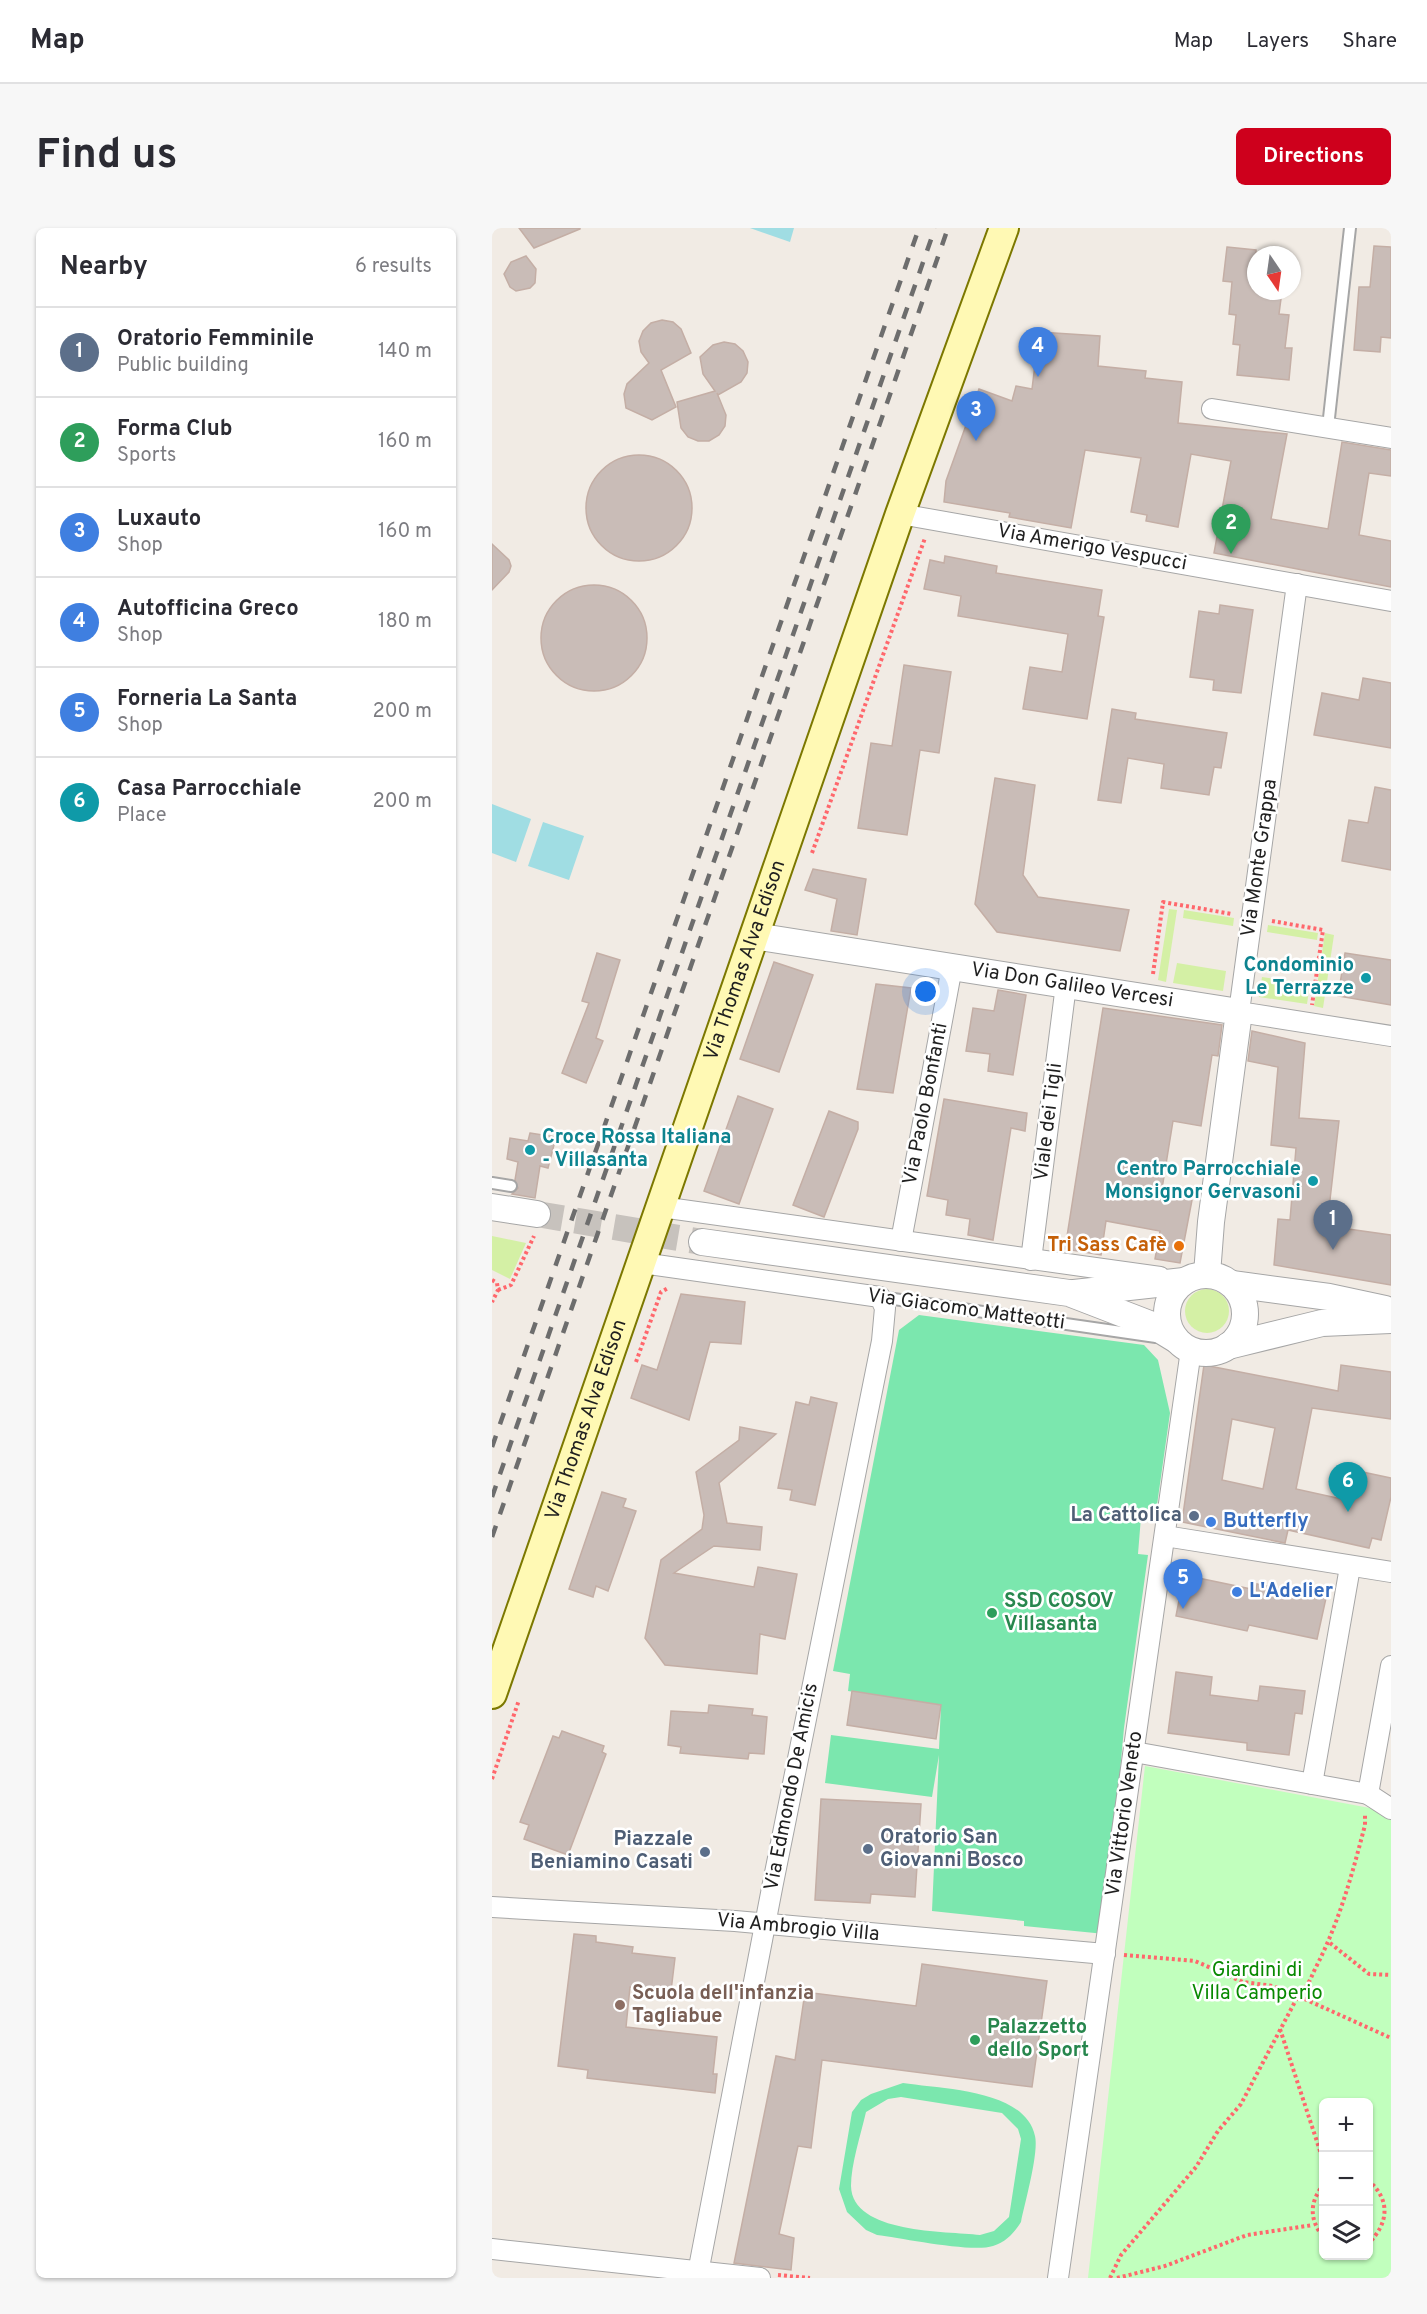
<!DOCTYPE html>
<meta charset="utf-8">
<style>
body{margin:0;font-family:Overpass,sans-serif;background:#f7f7f7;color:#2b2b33}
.controls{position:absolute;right:18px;bottom:18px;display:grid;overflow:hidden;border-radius:9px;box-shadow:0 2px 4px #0004}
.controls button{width:54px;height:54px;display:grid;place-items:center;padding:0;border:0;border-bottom:2px solid #e1e1e2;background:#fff;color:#2b2b33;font:30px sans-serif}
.compass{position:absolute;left:755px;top:18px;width:54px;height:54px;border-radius:50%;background:#fff;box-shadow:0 2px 4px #0004;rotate:167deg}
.you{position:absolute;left:434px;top:764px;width:21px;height:21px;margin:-15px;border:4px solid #fff;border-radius:50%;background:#1a73e8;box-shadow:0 0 0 9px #1a73e833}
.badge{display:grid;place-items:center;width:39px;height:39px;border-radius:50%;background:#ce001c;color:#fff;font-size:20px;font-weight:700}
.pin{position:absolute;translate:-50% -50px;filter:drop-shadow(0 2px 3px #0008)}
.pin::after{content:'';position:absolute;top:32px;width:21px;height:18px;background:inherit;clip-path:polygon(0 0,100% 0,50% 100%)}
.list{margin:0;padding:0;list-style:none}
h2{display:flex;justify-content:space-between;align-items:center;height:78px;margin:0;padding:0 24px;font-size:26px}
h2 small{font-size:20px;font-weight:400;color:#7c7c81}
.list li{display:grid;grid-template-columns:39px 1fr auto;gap:18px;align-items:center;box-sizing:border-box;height:90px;padding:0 24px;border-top:2px solid #e1e1e2}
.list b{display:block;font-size:22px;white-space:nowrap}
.list p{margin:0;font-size:20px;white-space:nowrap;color:#7c7c81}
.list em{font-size:20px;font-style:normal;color:#7c7c81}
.icon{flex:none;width:33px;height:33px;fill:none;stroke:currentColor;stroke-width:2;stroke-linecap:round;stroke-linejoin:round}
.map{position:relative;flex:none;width:899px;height:2050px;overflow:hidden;border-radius:9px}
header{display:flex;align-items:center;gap:36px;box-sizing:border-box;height:84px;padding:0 30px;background:#fff;border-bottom:2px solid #e1e1e2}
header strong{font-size:28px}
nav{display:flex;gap:33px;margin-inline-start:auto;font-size:21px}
.intro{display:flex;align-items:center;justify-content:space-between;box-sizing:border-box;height:144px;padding:0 36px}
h1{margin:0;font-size:42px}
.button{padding:15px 27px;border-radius:9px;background:#ce001c;color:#fff;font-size:21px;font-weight:700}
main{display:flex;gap:36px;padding:0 36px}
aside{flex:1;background:#fff;border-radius:9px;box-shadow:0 2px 4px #0004}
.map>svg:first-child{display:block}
.grass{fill:#d4f0a5}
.park{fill:#c1ffbd;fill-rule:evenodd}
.pitch{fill:#7be7ae;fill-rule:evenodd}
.water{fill:#a0dde3}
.building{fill:#c9bcb7;stroke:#c4aea5;stroke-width:1.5;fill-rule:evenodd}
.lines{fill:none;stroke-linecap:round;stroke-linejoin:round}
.tertiary-tunnel{stroke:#c7c2bd;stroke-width:26;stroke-dasharray:26 13;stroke-linecap:butt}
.service-casing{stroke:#a6a6a6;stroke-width:14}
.minor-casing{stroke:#a6a6a6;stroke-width:22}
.tertiary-casing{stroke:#a6a6a6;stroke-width:28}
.secondary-casing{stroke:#7c7800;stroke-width:32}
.path{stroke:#ff676c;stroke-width:4;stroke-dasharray:3 3;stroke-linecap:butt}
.service{stroke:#fff;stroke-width:10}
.minor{stroke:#fff;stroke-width:20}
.tertiary{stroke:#fff;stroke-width:26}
.secondary{stroke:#fff9b4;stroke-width:28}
.rail{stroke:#6d6d6d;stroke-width:4.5;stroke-dasharray:12 12;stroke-linecap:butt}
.culture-dot{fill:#0f9aa8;stroke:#fff;stroke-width:2}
.food-dot{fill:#e8710a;stroke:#fff;stroke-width:2}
.service-dot{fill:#5c6f8a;stroke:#fff;stroke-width:2}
.shop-dot{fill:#3f7fe0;stroke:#fff;stroke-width:2}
.leisure-dot{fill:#2e9e5b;stroke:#fff;stroke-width:2}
.education-dot{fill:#8d6e63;stroke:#fff;stroke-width:2}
.labels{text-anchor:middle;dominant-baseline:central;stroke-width:5;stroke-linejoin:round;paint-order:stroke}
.street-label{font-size:20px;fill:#1f1f1f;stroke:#fff}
.culture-label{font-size:20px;font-weight:bold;fill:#0d838f;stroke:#fff;text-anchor:end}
.food-label{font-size:20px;font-weight:bold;fill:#c56008;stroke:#fff;text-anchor:end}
.service-label{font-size:20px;font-weight:bold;fill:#4e5e75;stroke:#fff;text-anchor:end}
.shop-label{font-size:20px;font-weight:bold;fill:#366cbe;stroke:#fff;text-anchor:start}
.leisure-label{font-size:20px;font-weight:bold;fill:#27864d;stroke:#fff;text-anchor:start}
.park-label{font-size:20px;fill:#088901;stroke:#fff}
.education-label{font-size:20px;font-weight:bold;fill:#785e54;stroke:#fff;text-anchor:start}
</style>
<header>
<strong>Map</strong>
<nav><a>Map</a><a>Layers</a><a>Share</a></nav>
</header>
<div class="intro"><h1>Find us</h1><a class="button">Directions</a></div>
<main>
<aside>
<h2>Nearby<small>6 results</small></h2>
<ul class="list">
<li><span class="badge" style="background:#5c6f8a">1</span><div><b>Oratorio Femminile</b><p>Public building</p></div><em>140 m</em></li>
<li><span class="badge" style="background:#2e9e5b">2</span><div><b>Forma Club</b><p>Sports</p></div><em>160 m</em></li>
<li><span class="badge" style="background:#3f7fe0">3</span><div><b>Luxauto</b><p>Shop</p></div><em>160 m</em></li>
<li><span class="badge" style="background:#3f7fe0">4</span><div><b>Autofficina Greco</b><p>Shop</p></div><em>180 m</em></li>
<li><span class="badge" style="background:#3f7fe0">5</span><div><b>Forneria La Santa</b><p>Shop</p></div><em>200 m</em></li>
<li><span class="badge" style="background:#0f9aa8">6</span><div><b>Casa Parrocchiale</b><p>Place</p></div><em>200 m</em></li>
</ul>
</aside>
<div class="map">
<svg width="899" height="2050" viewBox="0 0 899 2050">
<rect width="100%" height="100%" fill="#f1ebe4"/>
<g class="grass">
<path d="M 677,681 L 685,682 L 674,754 L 666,752 Z"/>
<path d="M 692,682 L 742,690 L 741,698 L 691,690 Z"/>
<path d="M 776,697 L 826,705 L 825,712 L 775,704 Z"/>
<path d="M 833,705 L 842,707 L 831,780 L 822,778 Z"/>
<path d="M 685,735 L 734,743 L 731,763 L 681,755 Z"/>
<path d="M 770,749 L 818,756 L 815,776 L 767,769 Z"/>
<path d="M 0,1008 L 34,1015 L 18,1051 L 0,1042 Z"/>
<circle cx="715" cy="1083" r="22"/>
</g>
<path class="park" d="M 653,1538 L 899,1584 L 899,2050 L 596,2050 ZM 832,1874 L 876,1874 L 876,2028 L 832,2028 Z"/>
<g class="pitch">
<path d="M 427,1087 L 652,1117 L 666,1132 L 678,1185 L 663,1291 L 649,1289 L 646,1326 L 656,1327 L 632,1500 L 613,1706 L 532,1698 L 532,1693 L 440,1683 L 447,1527 L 440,1569 L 333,1555 L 339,1507 L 447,1521 L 449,1477 L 356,1463 L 358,1446 L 341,1443 L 407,1102 Z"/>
<path d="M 411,1855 C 449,1861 533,1861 543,1908 C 547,1925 533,1974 529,1994 C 522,2005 514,2014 501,2018 C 480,2025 410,2010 385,2007 L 374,2002 L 355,1984 L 347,1961 L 360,1884 L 369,1872 L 379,1866 ZM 409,1869 L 510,1885 L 526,1901 L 529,1911 L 517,1989 L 502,2003 L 488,2007 C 454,2003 360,2006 359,1958 C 359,1936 369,1906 374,1884 L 396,1871 Z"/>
</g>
<g class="water">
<path d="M 258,0 L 302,0 L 298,14 Z"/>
<path d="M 0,576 L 39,591 L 24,634 L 0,625 Z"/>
<path d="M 51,594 L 92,608 L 77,652 L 36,638 Z"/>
</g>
<g class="building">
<path d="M 27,0 L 88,0 L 88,1 L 42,20 Z"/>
<path d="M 882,18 L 899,19 L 899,110 L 889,109 L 888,124 L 862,122 L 867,59 L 878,59 Z"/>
<path d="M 735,19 L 764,22 L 764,63 L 790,63 L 787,86 L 797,87 L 793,120 L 800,120 L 797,152 L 745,147 L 748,117 L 741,116 L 744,87 L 737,86 L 740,54 L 731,53 Z"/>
<path d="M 34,28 L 44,41 L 43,55 L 38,60 L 24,63 L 18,59 L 12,46 L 19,34 Z"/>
<path d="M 170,92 L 181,94 L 189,101 L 199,125 L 169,142 L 184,179 L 160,192 L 134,180 L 132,166 L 135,156 L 157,135 L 149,124 L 147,113 L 151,103 L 159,95 Z"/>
<path d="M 547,104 L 608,108 L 606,138 L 654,143 L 653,150 L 690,154 L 686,195 L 795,206 L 779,291 L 836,301 L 850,214 L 899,222 L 899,248 L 877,245 L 867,307 L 899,313 L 899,359 L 722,325 L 739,233 L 699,226 L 686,299 L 654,293 L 655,287 L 639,284 L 649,230 L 593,222 L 579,300 L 517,289 L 518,285 L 452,274 L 454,253 L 487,161 L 520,173 L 524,158 L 540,161 Z"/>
<path d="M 232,114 L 243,116 L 251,123 L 256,134 L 255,145 L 249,154 L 226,167 L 225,165 L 234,187 L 233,198 L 227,207 L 217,213 L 206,213 L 196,209 L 189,200 L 185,174 L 223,163 L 211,146 L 208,129 L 221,117 Z"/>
<circle cx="147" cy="280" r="53"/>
<path d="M 0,316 L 17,332 L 19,338 L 17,344 L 0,362 Z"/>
<path d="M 453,328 L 505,338 L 504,345 L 610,362 L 606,388 L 612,389 L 595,491 L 531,481 L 538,439 L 570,444 L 576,406 L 466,388 L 469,368 L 432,361 L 438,332 L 452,335 Z"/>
<circle cx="102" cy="410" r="53"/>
<path d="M 728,377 L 761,382 L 749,465 L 721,462 L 722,452 L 698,449 L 707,383 L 727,386 Z"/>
<path d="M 412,437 L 459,444 L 447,525 L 428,522 L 415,607 L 366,600 L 379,515 L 400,518 Z"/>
<path d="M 871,450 L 899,455 L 899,520 L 822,507 L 830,465 L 867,472 Z"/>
<path d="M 620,481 L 644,485 L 643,491 L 735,505 L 729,540 L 722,539 L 717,567 L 669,560 L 672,536 L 636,530 L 629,575 L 606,572 Z"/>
<path d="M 503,550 L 543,557 L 531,647 L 546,669 L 637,682 L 628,723 L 505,704 L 483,676 Z"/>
<path d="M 883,559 L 899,562 L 899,642 L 850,633 L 857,592 L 876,595 Z"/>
<path d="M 321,641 L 374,651 L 365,707 L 339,703 L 345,671 L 313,662 Z"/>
<path d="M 105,725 L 128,732 L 104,810 L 111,813 L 94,855 L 70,845 L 97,775 L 90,773 Z"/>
<path d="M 853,725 L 899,732 L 899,777 L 846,768 Z"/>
<path d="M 282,734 L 321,747 L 287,844 L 248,831 Z"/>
<path d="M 384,756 L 419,760 L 401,865 L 365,861 Z"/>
<path d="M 506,762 L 534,767 L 521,847 L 496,843 L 498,826 L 474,823 L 481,780 L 502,783 Z"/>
<path d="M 611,780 L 730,797 L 726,828 L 720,827 L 709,898 L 681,893 L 669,967 L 700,972 L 688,1035 L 663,1031 L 668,1003 L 614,993 L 609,1027 L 573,1021 Z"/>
<path d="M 760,803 L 813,815 L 807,890 L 847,893 L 835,998 L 899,1007 L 899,1057 L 782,1037 L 786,991 L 798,992 L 804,920 L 779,917 L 786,839 L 756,833 Z"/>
<path d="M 246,868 L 281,881 L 247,976 L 212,963 Z"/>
<path d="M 452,871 L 535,885 L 533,903 L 519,900 L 501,1012 L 476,1007 L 478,991 L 454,987 L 456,972 L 435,968 Z"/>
<path d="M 337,883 L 366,894 L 366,901 L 332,989 L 301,977 Z"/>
<path d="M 38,905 L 64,909 L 56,940 L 48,938 L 43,970 L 20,966 L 26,960 L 23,952 L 26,934 L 15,931 L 18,910 L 36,913 Z"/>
<path d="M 189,1066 L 253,1074 L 249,1116 L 218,1114 L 197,1192 L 139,1170 L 150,1137 L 165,1142 Z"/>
<path d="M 712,1137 L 846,1163 L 849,1137 L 899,1144 L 899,1191 L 820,1180 L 804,1261 L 854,1272 L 861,1242 L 899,1250 L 899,1269 L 889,1312 L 880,1310 L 877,1320 L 796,1302 L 793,1315 L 690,1294 ZM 740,1191 L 783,1200 L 771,1261 L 730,1252 Z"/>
<path d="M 319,1169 L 345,1175 L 323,1277 L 298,1272 L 300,1262 L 286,1260 L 304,1174 L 317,1177 Z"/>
<path d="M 248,1199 L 284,1206 L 227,1255 L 235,1295 L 270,1299 L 268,1322 L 222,1318 L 182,1345 L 262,1359 L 266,1339 L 305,1346 L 293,1411 L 268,1406 L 265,1446 L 173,1437 L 153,1410 L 169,1332 L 210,1301 L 212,1287 L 204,1244 L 247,1212 Z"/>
<path d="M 110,1264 L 134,1271 L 131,1279 L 144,1283 L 116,1363 L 104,1358 L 101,1369 L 77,1361 Z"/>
<path d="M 692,1347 L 764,1362 L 765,1356 L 834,1370 L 825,1411 L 757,1397 L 755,1403 L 684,1388 Z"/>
<path d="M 684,1444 L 720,1449 L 718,1467 L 766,1473 L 768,1458 L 813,1463 L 810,1486 L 803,1485 L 797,1527 L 755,1522 L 755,1515 L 676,1505 Z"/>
<path d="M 360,1463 L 449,1477 L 444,1511 L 355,1497 Z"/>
<path d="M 217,1477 L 261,1481 L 260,1487 L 275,1489 L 272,1526 L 257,1525 L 256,1531 L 188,1525 L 189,1519 L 176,1517 L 179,1483 L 216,1485 Z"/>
<path d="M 70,1503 L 112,1518 L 110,1524 L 114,1526 L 76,1627 L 32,1611 L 37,1597 L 28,1594 L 61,1508 L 67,1510 Z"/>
<path d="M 329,1571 L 429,1576 L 423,1669 L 379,1666 L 378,1675 L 323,1672 Z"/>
<path d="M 82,1706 L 104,1708 L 104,1714 L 141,1719 L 140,1725 L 183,1730 L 179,1763 L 138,1759 L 134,1799 L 225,1809 L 221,1846 L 225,1846 L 223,1865 L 95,1850 L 96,1842 L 66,1838 Z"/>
<path d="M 430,1736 L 555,1753 L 540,1859 L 330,1832 L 319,1920 L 306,1918 L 287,2006 L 302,2010 L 299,2042 L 242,2035 L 284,1828 L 303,1832 L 313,1764 L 424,1778 Z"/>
</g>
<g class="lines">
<path class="tertiary-tunnel" d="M 45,986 L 210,1014"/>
<defs>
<g id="service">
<path d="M 836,199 L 858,0"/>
<path d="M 0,955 L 19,958"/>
<path d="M 388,1069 L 664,1109"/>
</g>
<g id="minor">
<path d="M 720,181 L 899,210"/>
<path d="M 408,286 L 899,373"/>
<path d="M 805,356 L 747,784 L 899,808"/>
<path d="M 169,979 L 668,1049"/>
<path d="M 409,1013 L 460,739"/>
<path d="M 539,1032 L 574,757"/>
<path d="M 150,1035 L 388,1069 L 393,1080 L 390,1113 L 281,1655 L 205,2050"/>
<path d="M 673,1308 L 899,1344"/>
<path d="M 642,1524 L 876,1566 L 899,1438"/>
<path d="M 820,1556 L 858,1339"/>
<path d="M 876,1566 L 899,1581"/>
<path d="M 0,1679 L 243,1693 L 613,1726"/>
<path d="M 0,2021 L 268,2050"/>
<path d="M 566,2050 L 699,1122"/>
</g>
<g id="tertiary">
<path id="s1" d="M 262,708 L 747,784 L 719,994 L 715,1046"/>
<path d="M 0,979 L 45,986"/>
<path d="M 210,1014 L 577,1065 L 660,1097 L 683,1111"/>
<circle cx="714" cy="1086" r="39"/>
<path d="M 740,1056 L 837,1069 L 893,1081"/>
<path d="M 582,1065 L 692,1053"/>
<path d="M 736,1118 L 830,1095 L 899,1092"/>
</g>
<g id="secondary">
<path id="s2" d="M 0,1466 L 408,286 L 512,0"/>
</g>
</defs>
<use href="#service" class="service-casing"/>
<use href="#minor" class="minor-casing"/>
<use href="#tertiary" class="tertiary-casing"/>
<use href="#secondary" class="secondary-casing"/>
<g class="path">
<path d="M 320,625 L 433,310"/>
<path d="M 780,693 L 831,702 L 820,777"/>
<path d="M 661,746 L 671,674 L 740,686"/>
<path d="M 0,1052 L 5,1055 L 6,1062 L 0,1074"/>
<path d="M 6,1062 L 19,1057 L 42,1008"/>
<path d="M 144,1134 L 169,1064 L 176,1060"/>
<path d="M 0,1551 L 27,1472"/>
<path d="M 838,1715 L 877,1746 L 899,1747"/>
<path d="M 632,1727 L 703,1733 L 751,1754 L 781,1758 L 806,1768 C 815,1760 818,1752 823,1741 C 847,1695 860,1647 873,1597 L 873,1587"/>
<path d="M 788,1801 L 832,1935"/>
<path d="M 876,1952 C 899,1972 897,1995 876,2016"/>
<path d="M 832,1956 C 817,1974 817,1992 832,2010"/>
<path d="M 286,2047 L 318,2050"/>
<path d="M 618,2050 L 629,2027 L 704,1939 L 726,1903 L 749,1876 L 806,1768 L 899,1810"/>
<path d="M 625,2050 L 673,2038 L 755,2007 L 821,1997"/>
</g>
<use href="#service" class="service"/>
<use href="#minor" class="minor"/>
<use href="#tertiary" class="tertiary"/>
<use href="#secondary" class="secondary"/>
<g class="rail">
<path d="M 0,1219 L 427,0"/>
<path d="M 0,1269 L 443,0"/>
<path d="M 0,1309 L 456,0"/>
</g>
</g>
<g class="culture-dot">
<circle cx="874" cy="750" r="6"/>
<circle cx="38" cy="922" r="6"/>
<circle cx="821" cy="953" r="6"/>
</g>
<circle class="food-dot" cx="687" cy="1018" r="6"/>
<g class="service-dot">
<circle cx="702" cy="1288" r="6"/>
<circle cx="376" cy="1621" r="6"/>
<circle cx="213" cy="1624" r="6"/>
</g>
<g class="shop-dot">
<circle cx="719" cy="1294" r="6"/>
<circle cx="745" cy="1364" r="6"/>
</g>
<g class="leisure-dot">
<circle cx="500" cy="1385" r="6"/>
<circle cx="483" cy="1812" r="6"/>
</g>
<circle class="education-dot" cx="128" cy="1777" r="6"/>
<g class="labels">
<g class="street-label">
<text transform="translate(600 320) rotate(10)">Via Amerigo Vespucci</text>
<text transform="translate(768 630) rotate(-82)">Via Monte Grappa</text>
<text stroke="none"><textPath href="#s2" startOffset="776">Via Thomas Alva Edison</textPath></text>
<text stroke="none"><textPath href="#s1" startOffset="322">Via Don Galileo Vercesi</textPath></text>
<text transform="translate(434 876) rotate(-79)">Via Paolo Bonfanti</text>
<text transform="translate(557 894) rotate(-83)">Viale dei Tigli</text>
<text transform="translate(474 1082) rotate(8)">Via Giacomo Matteotti</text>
<text stroke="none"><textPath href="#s2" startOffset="290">Via Thomas Alva Edison</textPath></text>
<text transform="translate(300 1559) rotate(-79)">Via Edmondo De Amicis</text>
<text transform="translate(633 1586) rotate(-82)">Via Vittorio Veneto</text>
<text transform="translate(306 1700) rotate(5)">Via Ambrogio Villa</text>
</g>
<g class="culture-label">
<text x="862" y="738">Condominio<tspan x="862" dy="23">Le Terrazze</tspan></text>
<text x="50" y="910" text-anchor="start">Croce Rossa Italiana<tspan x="50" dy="23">- Villasanta</tspan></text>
<text x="809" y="942">Centro Parrocchiale<tspan x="809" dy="23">Monsignor Gervasoni</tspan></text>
</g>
<g class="food-label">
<text x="675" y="1018">Tri Sass Cafè</text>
</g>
<g class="service-label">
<text x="690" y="1288">La Cattolica</text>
<text x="388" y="1610" text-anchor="start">Oratorio San<tspan x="388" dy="23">Giovanni Bosco</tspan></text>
<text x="201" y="1612">Piazzale<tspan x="201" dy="23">Beniamino Casati</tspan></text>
</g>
<g class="shop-label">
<text x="731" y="1294">Butterfly</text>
<text x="757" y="1364">L'Adelier</text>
</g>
<g class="leisure-label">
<text x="512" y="1374">SSD COSOV<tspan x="512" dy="23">Villasanta</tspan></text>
<text x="495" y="1800">Palazzetto<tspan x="495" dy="23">dello Sport</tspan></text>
</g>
<g class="park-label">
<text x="765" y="1743">Giardini di<tspan x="765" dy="23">Villa Camperio</tspan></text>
</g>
<g class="education-label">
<text x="140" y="1766">Scuola dell'infanzia<tspan x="140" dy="23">Tagliabue</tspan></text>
</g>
</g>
</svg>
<div class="controls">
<button>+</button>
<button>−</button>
<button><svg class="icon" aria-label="layers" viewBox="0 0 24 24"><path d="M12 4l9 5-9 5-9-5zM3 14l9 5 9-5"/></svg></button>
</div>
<svg class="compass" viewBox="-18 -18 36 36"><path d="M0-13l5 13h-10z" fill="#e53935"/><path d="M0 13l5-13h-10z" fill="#7c7c81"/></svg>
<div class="you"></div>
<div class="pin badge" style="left:841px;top:1022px;background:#5c6f8a">1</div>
<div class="pin badge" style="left:739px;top:326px;background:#2e9e5b">2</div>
<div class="pin badge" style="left:484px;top:213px;background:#3f7fe0">3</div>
<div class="pin badge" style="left:546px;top:149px;background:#3f7fe0">4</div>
<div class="pin badge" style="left:691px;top:1381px;background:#3f7fe0">5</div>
<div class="pin badge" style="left:856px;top:1284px;background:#0f9aa8">6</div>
</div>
</main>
